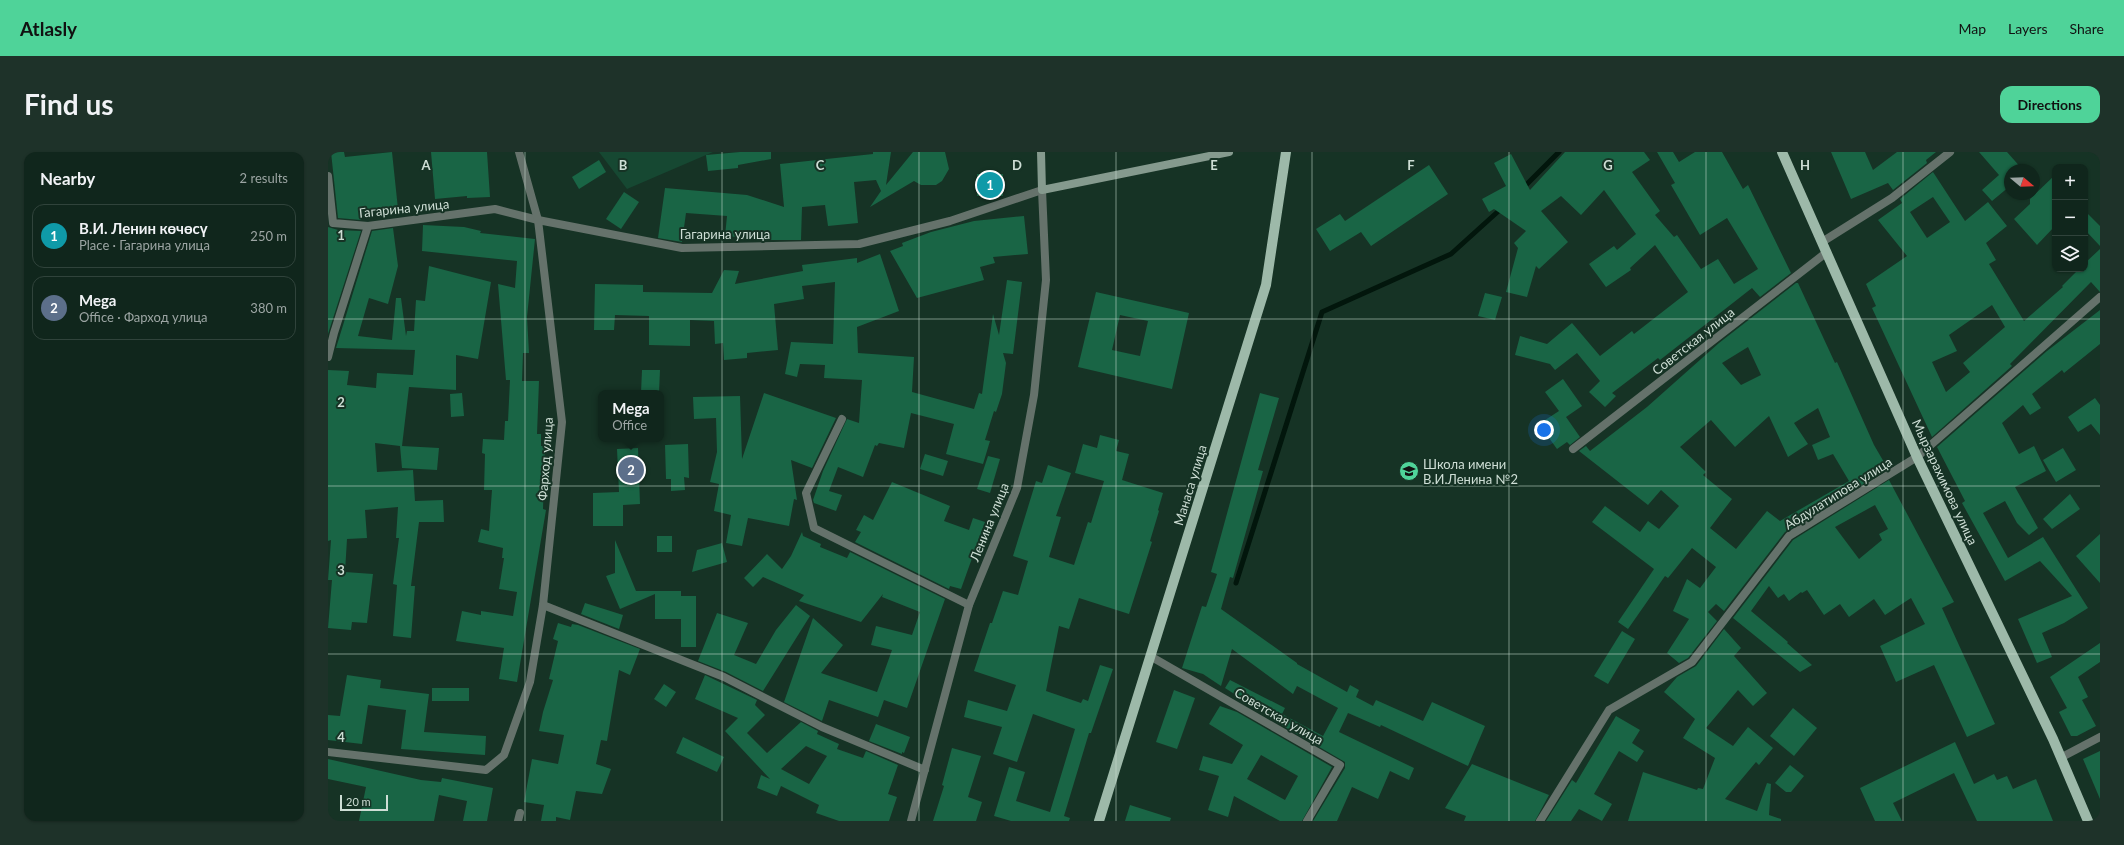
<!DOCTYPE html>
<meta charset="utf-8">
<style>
body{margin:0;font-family:Lato,sans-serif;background:#1e3229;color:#f1f3f6}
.controls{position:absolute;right:12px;top:12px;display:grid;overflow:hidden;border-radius:8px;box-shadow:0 1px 3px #0004}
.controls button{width:36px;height:36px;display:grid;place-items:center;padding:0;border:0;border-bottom:1px solid #30433b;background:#10261c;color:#f1f3f6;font:20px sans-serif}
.compass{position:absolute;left:1676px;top:12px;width:36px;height:36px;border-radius:50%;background:#10261c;box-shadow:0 1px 3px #0004;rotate:109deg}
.scale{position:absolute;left:12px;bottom:10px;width:48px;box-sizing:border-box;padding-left:4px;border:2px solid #ceded5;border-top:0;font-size:11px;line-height:14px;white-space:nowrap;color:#ceded5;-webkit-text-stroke:3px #163325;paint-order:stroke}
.you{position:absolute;left:1216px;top:278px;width:14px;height:14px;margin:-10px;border:3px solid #fff;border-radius:50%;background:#1a73e8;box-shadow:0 0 0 6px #1a73e833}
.badge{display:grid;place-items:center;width:26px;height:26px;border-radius:50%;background:#4fd399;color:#fff;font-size:13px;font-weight:700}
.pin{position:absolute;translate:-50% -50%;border:2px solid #fff;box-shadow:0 1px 4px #0006}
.popup{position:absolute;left:270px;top:238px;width:66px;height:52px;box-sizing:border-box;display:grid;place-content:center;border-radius:8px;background:#10261c;filter:drop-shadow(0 1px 3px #0005);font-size:13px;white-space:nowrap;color:#9ca5a3}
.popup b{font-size:15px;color:#f1f3f6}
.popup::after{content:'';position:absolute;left:50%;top:100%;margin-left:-8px;border:8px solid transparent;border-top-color:#10261c}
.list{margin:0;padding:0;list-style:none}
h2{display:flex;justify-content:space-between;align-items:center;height:52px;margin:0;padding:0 16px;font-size:17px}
h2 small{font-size:13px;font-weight:400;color:#9ca5a3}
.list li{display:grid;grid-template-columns:26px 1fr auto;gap:12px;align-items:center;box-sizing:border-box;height:64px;margin:0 8px 8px;padding:0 8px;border:1px solid #30433b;border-radius:12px}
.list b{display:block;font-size:15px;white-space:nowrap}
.list p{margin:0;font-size:13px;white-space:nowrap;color:#9ca5a3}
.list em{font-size:13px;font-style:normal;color:#9ca5a3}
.icon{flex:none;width:22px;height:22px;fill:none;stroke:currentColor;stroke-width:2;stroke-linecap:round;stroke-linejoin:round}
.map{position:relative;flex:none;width:1772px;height:669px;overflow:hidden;border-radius:12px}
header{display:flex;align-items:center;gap:24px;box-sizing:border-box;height:56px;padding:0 20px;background:#4fd399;color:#111}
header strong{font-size:19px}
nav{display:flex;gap:22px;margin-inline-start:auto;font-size:14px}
.intro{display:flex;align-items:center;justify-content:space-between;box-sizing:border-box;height:96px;padding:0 24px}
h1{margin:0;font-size:28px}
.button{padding:10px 18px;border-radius:12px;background:#4fd399;color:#111;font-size:14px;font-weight:700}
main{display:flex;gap:24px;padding:0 24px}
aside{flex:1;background:#10261c;border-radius:12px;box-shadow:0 1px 3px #0004}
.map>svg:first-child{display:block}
.green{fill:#164832}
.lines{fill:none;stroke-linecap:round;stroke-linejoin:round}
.stream{stroke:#02160c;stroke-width:5}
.building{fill:#196545;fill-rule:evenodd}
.minor{stroke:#65726b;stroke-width:8}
.tertiary{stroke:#65726b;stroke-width:8}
.secondary{stroke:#859a8e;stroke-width:8}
.primary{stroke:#9db9a9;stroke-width:10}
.grid{fill:none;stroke:#ceded5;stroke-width:1;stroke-opacity:0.55}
.labels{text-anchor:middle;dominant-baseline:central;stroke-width:4;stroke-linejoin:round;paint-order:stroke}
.street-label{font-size:13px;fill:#ceded5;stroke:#163325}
.poi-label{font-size:13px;fill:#ceded5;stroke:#163325;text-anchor:start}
.grid-label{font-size:13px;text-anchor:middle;font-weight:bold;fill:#ceded5;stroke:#163325;stroke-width:4;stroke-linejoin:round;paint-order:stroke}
</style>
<header>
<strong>Atlasly</strong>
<nav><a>Map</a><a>Layers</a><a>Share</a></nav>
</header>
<div class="intro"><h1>Find us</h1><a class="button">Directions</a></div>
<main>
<aside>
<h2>Nearby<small>2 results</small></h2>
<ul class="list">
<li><span class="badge" style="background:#0f9aa8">1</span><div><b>В.И. Ленин көчөсү</b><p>Place · Гагарина улица</p></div><em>250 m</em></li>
<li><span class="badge" style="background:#5c6f8a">2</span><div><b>Mega</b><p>Office · Фарход улица</p></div><em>380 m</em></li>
</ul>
</aside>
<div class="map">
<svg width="1772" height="669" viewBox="0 0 1772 669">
<rect width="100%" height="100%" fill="#163325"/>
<path class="green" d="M 271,0 L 385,0 L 299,37 Z"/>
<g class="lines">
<g class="stream">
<path d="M 1195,36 L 1231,0"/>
<path d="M 908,431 L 994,160 L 1123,102 L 1175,55"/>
</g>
</g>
<g class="building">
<path d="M 3,0 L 16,0 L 17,5 L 64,0 L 70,57 L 33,62 L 33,68 L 10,66 Z"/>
<path d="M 103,0 L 159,0 L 162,45 L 139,46 L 139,44 L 107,47 Z"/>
<path d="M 412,0 L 443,0 L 443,7 L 410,13 L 410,16 L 380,19 L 378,3 Z"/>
<path d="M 545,0 L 563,0 L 558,33 L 585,0 L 617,0 L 621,17 L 614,29 L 608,33 L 593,33 L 586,29 L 542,55 L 553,39 L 548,28 L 526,30 L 530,71 L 500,74 L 497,53 L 474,55 L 473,88 L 444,88 L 397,84 L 399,64 L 358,61 L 354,90 L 330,86 L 337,36 L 419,43 L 456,55 L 452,12 L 545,2 Z"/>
<path d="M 1237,0 L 1316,0 L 1322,8 L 1304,20 L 1332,59 L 1327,63 L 1346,85 L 1349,83 L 1373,117 L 1390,107 L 1406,132 L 1430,117 L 1399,66 L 1372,83 L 1343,33 L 1347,31 L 1329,0 L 1345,0 L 1351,10 L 1367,0 L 1394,0 L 1415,37 L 1420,33 L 1463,121 L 1432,145 L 1424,136 L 1332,208 L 1330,206 L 1284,241 L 1288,244 L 1277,255 L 1261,240 L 1272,229 L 1249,201 L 1227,218 L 1222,212 L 1187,203 L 1192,184 L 1219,192 L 1244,171 L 1272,204 L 1304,179 L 1306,182 L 1360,140 L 1327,93 L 1302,116 L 1303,118 L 1278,135 L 1261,112 L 1286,94 L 1289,98 L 1308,82 L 1276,38 L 1253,63 L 1233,44 L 1213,59 L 1240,90 L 1211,117 L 1208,114 L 1199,145 L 1178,140 L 1190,96 L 1186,91 L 1198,79 L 1166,57 L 1161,60 L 1154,47 L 1178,34 L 1166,11 L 1183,2 L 1202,38 Z"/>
<path d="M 1503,0 L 1537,0 L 1545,18 L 1569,0 L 1608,0 L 1598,8 L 1599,11 L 1565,38 L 1560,31 L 1523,47 Z"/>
<path d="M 1651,0 L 1679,0 L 1695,18 L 1682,18 L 1682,34 L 1664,49 L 1654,38 L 1671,23 Z"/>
<path d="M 271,8 L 278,20 L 251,37 L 244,25 Z"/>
<path d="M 1101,13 L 1120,42 L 1043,94 L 1033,80 L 1002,99 L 988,77 L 1012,62 L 1017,69 Z"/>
<path d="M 1605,20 L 1637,69 L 1660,50 L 1679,74 L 1658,91 L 1668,108 L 1661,112 L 1696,169 L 1735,135 L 1734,134 L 1751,117 L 1757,117 L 1757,111 L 1772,97 L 1772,140 L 1763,130 L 1682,212 L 1684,214 L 1604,285 L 1544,156 L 1548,154 L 1538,132 L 1579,104 L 1550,68 L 1574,51 L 1572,47 ZM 1605,45 L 1622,70 L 1599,86 L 1582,60 ZM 1664,153 L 1677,175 L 1635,211 L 1642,220 L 1618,240 L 1604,210 L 1629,199 L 1621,183 Z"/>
<rect x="649" y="22" width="26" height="22"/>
<path d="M 1727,23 L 1727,74 L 1709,93 L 1686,67 L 1702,52 L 1702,47 Z"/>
<path d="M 296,40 L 311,50 L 293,77 L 278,67 Z"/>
<path d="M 1757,59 L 1772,74 L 1772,94 L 1757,78 Z"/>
<path d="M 696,64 L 700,102 L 665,105 L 667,111 L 652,115 L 656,128 L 589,146 L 562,99 L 575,94 L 574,91 L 603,80 L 646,69 Z"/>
<path d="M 95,73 L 136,75 L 153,79 L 152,81 L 207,87 L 199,165 L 201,201 L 195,201 L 194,229 L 211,229 L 209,282 L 213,282 L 213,294 L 217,294 L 215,357 L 218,358 L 189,530 L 171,527 L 176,496 L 128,489 L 134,459 L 153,463 L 153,459 L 185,464 L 189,440 L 171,437 L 176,406 L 174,406 L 175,396 L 150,390 L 153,377 L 161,379 L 164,338 L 156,338 L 157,302 L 154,301 L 155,287 L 176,288 L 177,269 L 180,269 L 182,228 L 178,228 L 170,132 L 187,136 L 189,109 L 94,99 Z"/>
<path d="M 0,75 L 10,78 L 33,79 L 0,182 Z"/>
<path d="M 65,76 L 70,114 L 60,152 L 41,146 L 30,184 L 64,188 L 68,146 L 73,146 L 78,184 L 79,179 L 86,179 L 88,148 L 97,149 L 101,114 L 163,130 L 150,207 L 128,203 L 128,238 L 81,235 L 74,294 L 111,296 L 109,318 L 74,316 L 72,294 L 47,291 L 49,320 L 85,318 L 87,349 L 115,348 L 116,370 L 91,370 L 83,434 L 87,434 L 83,486 L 65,484 L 69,433 L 65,432 L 71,386 L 68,386 L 70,355 L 37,358 L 39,386 L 19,387 L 17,420 L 45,422 L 39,471 L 24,470 L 23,478 L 0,476 L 4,428 L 0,428 L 3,388 L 0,389 L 0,218 L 21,219 L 19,233 L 48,236 L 49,221 L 85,223 L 87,198 L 8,196 L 44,79 Z"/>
<path d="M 552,102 L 571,159 L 529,175 L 530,201 L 586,205 L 584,240 L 646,257 L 651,241 L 654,242 L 665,162 L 671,183 L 679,128 L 694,130 L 685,202 L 675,201 L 678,211 L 674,242 L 668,260 L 666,259 L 657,288 L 662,289 L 655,312 L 618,302 L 626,272 L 583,261 L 576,296 L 551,291 L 549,294 L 547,293 L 535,325 L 510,315 L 501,339 L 514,343 L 508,359 L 486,351 L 485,348 L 495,319 L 519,267 L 531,271 L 534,228 L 496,226 L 497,213 L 472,212 L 469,225 L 457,222 L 463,190 L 505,192 L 507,130 L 474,134 L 476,147 L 446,152 L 450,198 L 419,201 L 419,206 L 396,208 L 395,191 L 387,192 L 386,169 L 362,168 L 362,194 L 321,193 L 321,164 L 287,163 L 286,178 L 266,178 L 267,132 L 315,133 L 315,140 L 384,141 L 396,118 L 411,119 L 407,132 L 475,119 L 474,113 L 529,106 L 529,111 Z"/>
<path d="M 1468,131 L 1470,131 L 1507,211 L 1509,210 L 1546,293 L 1560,317 L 1457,380 L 1396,459 L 1388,452 L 1380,460 L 1389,469 L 1360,506 L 1351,511 L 1339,501 L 1361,467 L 1345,459 L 1359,427 L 1372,436 L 1388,415 L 1364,396 L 1340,426 L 1337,424 L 1300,477 L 1290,470 L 1326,417 L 1264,370 L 1277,354 L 1312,380 L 1320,369 L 1331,377 L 1351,354 L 1333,338 L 1320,353 L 1251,299 L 1258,294 L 1262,299 L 1319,255 L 1391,191 ZM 1420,195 L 1433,223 L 1413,233 L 1394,211 ZM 1490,256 L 1502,285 L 1484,293 L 1490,308 L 1505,302 L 1521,329 L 1452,369 L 1439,359 L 1408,397 L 1382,376 L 1404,347 L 1375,323 L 1378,320 L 1352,295 L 1383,268 L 1407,295 L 1441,264 L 1460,305 L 1480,292 L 1466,271 Z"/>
<path d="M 768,140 L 861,161 L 844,237 L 750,215 ZM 792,163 L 820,169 L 812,204 L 784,198 Z"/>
<path d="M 1157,141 L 1174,145 L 1167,168 L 1150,164 Z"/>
<path d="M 1772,158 L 1772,192 L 1736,221 L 1734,218 L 1704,242 L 1713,256 L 1702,263 L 1695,253 L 1674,271 L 1691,302 L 1706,294 L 1718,319 L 1687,335 L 1710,376 L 1701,383 L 1689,371 L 1677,349 L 1655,361 L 1680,406 L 1715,385 L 1760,456 L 1736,471 L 1714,481 L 1724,505 L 1709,511 L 1690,467 L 1744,444 L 1712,409 L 1677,429 L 1634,351 L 1637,349 L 1609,295 L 1719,199 Z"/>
<path d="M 314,218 L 332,218 L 331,241 L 313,241 Z"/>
<path d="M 1235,227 L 1254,254 L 1238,265 L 1252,285 L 1242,293 L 1239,290 L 1229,297 L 1211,272 L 1231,259 L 1217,240 Z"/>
<path d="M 134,241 L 136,264 L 123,265 L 122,242 Z"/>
<path d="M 436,241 L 508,266 L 484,316 L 463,308 L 469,348 L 466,347 L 461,374 L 420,366 L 414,394 L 398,391 L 403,363 L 386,359 L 391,332 L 382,330 L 389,300 L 388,266 L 366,267 L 365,245 L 412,244 L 414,307 Z"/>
<path d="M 932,241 L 951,246 L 930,318 L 935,319 L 905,426 L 902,425 L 893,457 L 969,511 L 969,512 L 1019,540 L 1022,533 L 1031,538 L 1028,545 L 1045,554 L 1048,548 L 1095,569 L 1104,550 L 1157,574 L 1140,614 L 1053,573 L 1052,575 L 1020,561 L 1011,580 L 1086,616 L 1081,628 L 1062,619 L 1050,647 L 1024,635 L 1009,669 L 985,669 L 1017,616 L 1017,610 L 950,571 L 954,562 L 995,584 L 1010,556 L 969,534 L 965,542 L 904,497 L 893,534 L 875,522 L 854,516 L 874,454 L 878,455 L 889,422 L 883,420 Z"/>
<path d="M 1767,246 L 1772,253 L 1772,283 L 1763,272 L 1750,280 L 1740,265 Z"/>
<path d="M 772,283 L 791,288 L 788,299 L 801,302 L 794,328 L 835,341 L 830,358 L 831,359 L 822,389 L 824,390 L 801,462 L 751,446 L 741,477 L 731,474 L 718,539 L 753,551 L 755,547 L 760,549 L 772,513 L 785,517 L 763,581 L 761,581 L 736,664 L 742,666 L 741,669 L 683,669 L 666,664 L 681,615 L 697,620 L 688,649 L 722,660 L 747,577 L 705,562 L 689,610 L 665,602 L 674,575 L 636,565 L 640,548 L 679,559 L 688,533 L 646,519 L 662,471 L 664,471 L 675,439 L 690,443 L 700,409 L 685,404 L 708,329 L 714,331 L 720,313 L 743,321 L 728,364 L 733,365 L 721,405 L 746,413 L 760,370 L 763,371 L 776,329 L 747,321 L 755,292 L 769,296 Z"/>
<path d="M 360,292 L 361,326 L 356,325 L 357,338 L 343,339 L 343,327 L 338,327 L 337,293 Z"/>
<path d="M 310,296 L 312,352 L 295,353 L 295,374 L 265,374 L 265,341 L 291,340 L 289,297 Z"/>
<path d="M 1735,296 L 1748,318 L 1728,330 L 1715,308 Z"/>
<path d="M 597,302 L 620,309 L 615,324 L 592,317 Z"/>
<path d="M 660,304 L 672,307 L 662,341 L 649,337 Z"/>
<path d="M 1561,328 L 1626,450 L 1614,456 L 1667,572 L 1639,585 L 1606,513 L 1568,530 L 1552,494 L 1597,472 L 1583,446 L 1557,463 L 1546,447 L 1521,465 L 1512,452 L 1496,463 L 1479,438 L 1474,441 L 1473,440 L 1461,449 L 1456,442 L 1450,446 L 1441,434 L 1423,459 L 1460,490 L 1459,491 L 1484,513 L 1472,520 L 1405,466 L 1465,388 ZM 1547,353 L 1560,377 L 1551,382 L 1554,388 L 1531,407 L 1507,375 Z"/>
<path d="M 564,330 L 622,354 L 616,369 L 641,378 L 645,366 L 657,370 L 633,437 L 622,434 L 621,437 L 527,390 L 533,380 L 528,378 L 536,363 L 545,368 Z"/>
<path d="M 1742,342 L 1752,357 L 1724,377 L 1715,367 Z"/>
<path d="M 474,380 L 475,384 L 493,392 L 492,395 L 519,406 L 522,400 L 617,447 L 579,556 L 556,548 L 550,565 L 501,548 L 494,569 L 456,550 L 485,466 L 515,493 L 493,521 L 549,540 L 564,498 L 543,493 L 548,474 L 584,483 L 592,460 L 554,445 L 555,442 L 533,470 L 471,449 L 476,443 L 435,425 L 425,435 L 416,426 L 439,402 L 454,417 L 463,404 Z"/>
<path d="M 1772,382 L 1772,431 L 1748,404 Z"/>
<rect x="329" y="384" width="15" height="16"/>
<path d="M 287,388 L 308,439 L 353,439 L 353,444 L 368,444 L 368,495 L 353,495 L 353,467 L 327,467 L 327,442 L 292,457 L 278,424 L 287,421 Z"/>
<path d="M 394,391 L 399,410 L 364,420 L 369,398 Z"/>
<path d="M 257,451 L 295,463 L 291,477 L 253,462 Z"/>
<path d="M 468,453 L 482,464 L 435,539 L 398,520 L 370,509 L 389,461 L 420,471 L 406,503 L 428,512 L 448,478 Z"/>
<path d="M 230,471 L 243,475 L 244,472 L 250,473 L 312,497 L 302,523 L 291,518 L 279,589 L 273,588 L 268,612 L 283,617 L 274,642 L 248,639 L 242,668 L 228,665 L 228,669 L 213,669 L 216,653 L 196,650 L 204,607 L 230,612 L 236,583 L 211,579 L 215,560 L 225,528 L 221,527 L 230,489 L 225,487 Z"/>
<path d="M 1396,477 L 1413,496 L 1406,504 L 1439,541 L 1425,554 L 1410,538 L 1378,576 L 1405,594 L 1420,575 L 1445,596 L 1431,613 L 1428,610 L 1397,647 L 1429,659 L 1439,631 L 1443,632 L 1441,663 L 1453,667 L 1453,669 L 1300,669 L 1315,620 L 1369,638 L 1370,636 L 1375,637 L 1387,606 L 1355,586 L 1367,567 L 1336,540 L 1349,525 L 1368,514 Z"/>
<path d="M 1294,479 L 1307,487 L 1280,532 L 1266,524 Z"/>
<path d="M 1772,491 L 1772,510 L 1750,525 L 1760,545 L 1754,548 L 1768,574 L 1749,584 L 1743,584 L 1731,560 L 1739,556 L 1722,525 Z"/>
<path d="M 19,523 L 53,528 L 52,536 L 101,542 L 96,580 L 158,584 L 157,603 L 73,597 L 78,558 L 40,553 L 34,592 L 0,588 L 0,563 L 12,564 Z"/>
<path d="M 377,523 L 429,548 L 427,553 L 437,563 L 419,581 L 439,601 L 473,570 L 490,579 L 489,582 L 511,592 L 509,597 L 535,606 L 538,599 L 570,613 L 560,642 L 569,645 L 561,669 L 511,669 L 488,661 L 491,653 L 453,634 L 449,644 L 429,636 L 433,623 L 442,627 L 397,579 L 410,566 L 367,547 ZM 478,594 L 499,604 L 481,632 L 453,617 Z"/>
<path d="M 902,528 L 957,556 L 950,570 L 897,536 Z"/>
<path d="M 336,532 L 348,540 L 338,555 L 326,547 Z"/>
<rect x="104" y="536" width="37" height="13"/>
<path d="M 846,538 L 867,546 L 849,597 L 828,590 Z"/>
<path d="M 892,554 L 909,560 L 1004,615 L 974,669 L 952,669 L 906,644 L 900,665 L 880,658 L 891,624 L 871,618 L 875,604 L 904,612 L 915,593 L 881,572 ZM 933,603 L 970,624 L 957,648 L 919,627 Z"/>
<path d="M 1465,556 L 1489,576 L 1466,604 L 1442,584 Z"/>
<path d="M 1288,564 L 1312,578 L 1304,591 L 1316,599 L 1309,610 L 1291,599 L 1266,642 L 1284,652 L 1274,669 L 1251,657 L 1243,669 L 1218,669 L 1244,628 L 1248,631 Z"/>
<path d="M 548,572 L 582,585 L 576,601 L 574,600 L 574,602 L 541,589 Z"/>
<path d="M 355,585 L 396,605 L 389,620 L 348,601 Z"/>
<path d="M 1627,590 L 1646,632 L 1666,622 L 1669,628 L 1679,624 L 1685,637 L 1708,627 L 1725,669 L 1649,669 L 1626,621 L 1565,651 L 1574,669 L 1547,669 L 1532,636 Z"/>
<path d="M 624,596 L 653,604 L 640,645 L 654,650 L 648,669 L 605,669 L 616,634 L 614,633 Z"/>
<path d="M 1772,599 L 1772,647 L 1755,607 Z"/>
<path d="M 0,607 L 93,628 L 113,630 L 114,626 L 165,636 L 159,669 L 135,669 L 139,649 L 111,643 L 106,669 L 31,669 L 38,635 L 0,627 Z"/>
<path d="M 1144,612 L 1221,643 L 1207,669 L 1136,669 L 1138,664 L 1117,656 Z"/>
<path d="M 1462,613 L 1476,624 L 1463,640 L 1458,640 L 1447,631 Z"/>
<path d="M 802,653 L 843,666 L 842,669 L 797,669 Z"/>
</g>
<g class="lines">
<g class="minor">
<path d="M 0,24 L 5,71 L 40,74 L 167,57 L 210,68 L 354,96 L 531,92 L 622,69 L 714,38"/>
<path d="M 1494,90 L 1564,46 L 1622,0"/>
<path d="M 0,205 L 6,181 L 40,74"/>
<path d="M 514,267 L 478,341 L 486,376 L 641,453"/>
<path d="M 1245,297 L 1499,100"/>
<path d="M 215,453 L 396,525 L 494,575 L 597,618"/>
<path d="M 822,504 L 1012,613 L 979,669"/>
<path d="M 0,600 L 158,618 L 176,603 L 202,530 L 215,453 L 234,270 L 210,68 L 191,0"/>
<path d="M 1734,605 L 1772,585"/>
<path d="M 190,669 L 192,661"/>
<path d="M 1212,669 L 1281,558 L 1364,510 L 1461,384 L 1589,305 L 1772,145"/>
</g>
<path class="tertiary" d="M 583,669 L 641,453 L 689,336 L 706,243 L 718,128 L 714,38"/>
<path class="secondary" d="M 713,0 L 714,38 L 901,0"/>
<g class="primary">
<path d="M 1454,0 L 1589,305 L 1725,587 L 1760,669"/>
<path d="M 771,669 L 938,133 L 958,0"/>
</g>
</g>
<path class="grid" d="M 197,0 L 197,669M 394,0 L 394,669M 591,0 L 591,669M 788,0 L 788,669M 984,0 L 984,669M 1181,0 L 1181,669M 1378,0 L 1378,669M 1575,0 L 1575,669M 0,167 L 1772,167M 0,334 L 1772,334M 0,502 L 1772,502"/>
<defs>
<symbol id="school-disc" viewBox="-11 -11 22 22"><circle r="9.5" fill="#4fd399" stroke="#163325"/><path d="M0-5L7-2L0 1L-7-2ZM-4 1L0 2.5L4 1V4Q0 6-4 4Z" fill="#111"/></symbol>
</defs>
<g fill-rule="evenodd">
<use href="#school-disc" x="1070" y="308" width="22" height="22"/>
</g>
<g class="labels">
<g class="street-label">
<text transform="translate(76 56) rotate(-6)">Гагарина улица</text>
<text x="397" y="82">Гагарина улица</text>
<text transform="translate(1365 189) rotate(-38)">Советская улица</text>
<text transform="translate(217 307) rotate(-86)">Фарход улица</text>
<text transform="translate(1617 330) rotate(65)">Мырзарахимова улица</text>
<text transform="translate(862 333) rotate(-73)">Манаса улица</text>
<text transform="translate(1510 341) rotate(-32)">Абдулатипова улица</text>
<text transform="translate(661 370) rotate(-68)">Ленина улица</text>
<text transform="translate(951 564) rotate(30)">Советская улица</text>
</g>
<g class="poi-label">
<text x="1095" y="312">Школа имени<tspan x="1095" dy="15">В.И.Ленина №2</tspan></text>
</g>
</g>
<g class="grid-label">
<text x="98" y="18">A</text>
<text x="295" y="18">B</text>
<text x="492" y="18">C</text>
<text x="689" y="18">D</text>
<text x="886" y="18">E</text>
<text x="1083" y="18">F</text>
<text x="1280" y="18">G</text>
<text x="1477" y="18">H</text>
<text x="13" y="88">1</text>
<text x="13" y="255">2</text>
<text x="13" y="423">3</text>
<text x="13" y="590">4</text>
</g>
</svg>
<div class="controls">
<button>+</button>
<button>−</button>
<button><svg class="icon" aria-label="layers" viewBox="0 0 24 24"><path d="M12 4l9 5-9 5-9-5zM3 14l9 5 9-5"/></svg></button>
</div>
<svg class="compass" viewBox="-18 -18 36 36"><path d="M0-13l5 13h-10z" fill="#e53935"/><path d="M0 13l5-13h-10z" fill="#9ca5a3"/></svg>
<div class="scale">20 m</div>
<div class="you"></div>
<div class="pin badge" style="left:662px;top:33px;background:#0f9aa8">1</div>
<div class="pin badge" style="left:303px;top:318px;background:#5c6f8a">2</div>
<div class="popup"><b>Mega</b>Office</div>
</div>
</main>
